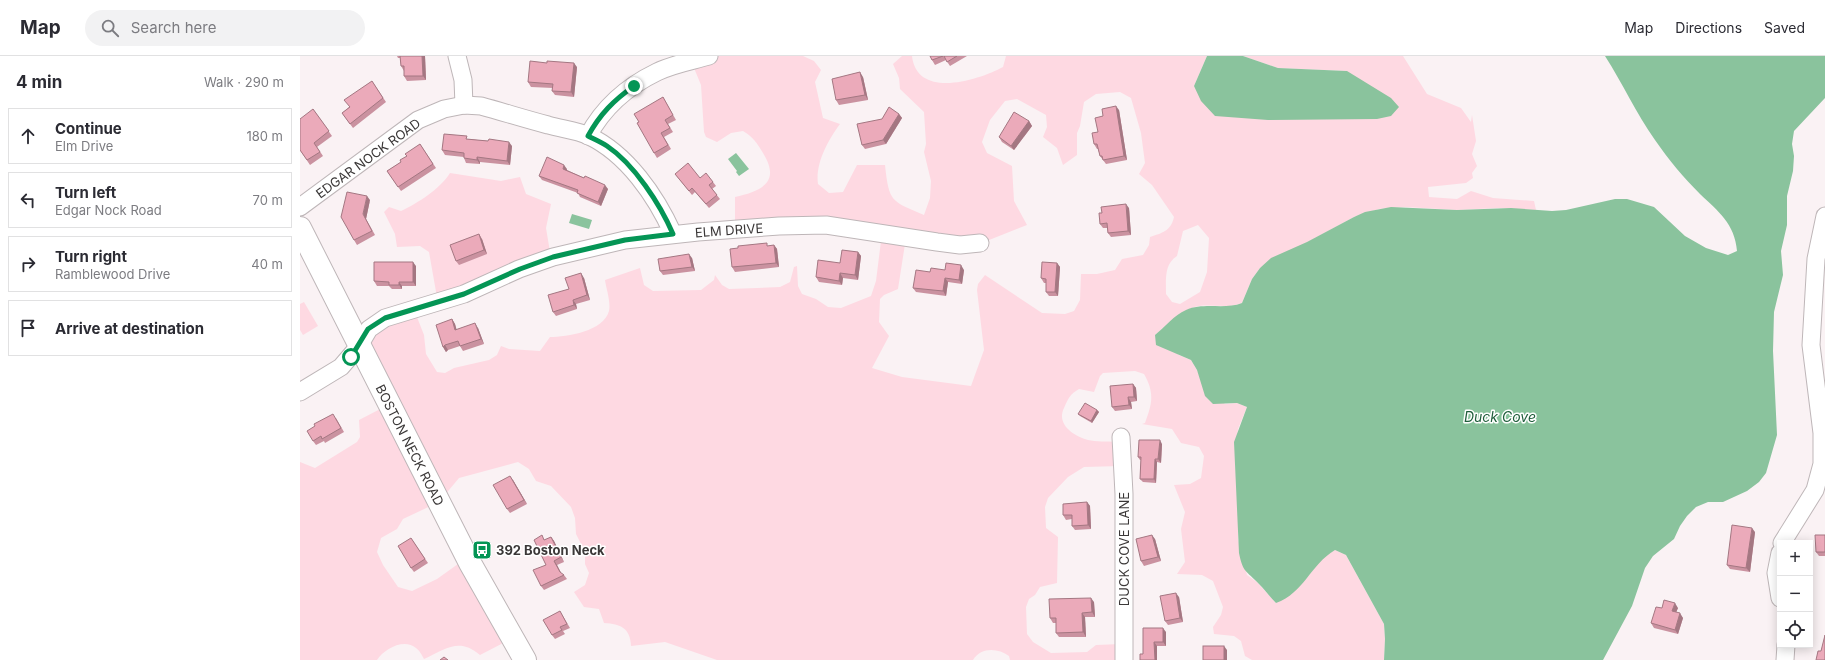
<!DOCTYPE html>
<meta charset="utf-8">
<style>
body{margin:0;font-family:Inter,sans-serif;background:#f2f2f3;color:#2b2b33}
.controls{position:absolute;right:12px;bottom:12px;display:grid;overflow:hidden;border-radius:0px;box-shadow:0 2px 10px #0003}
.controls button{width:36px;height:36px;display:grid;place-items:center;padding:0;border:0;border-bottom:1px solid #e1e1e2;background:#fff;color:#2b2b33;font:20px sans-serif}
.stop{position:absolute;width:12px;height:12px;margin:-9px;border:3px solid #049555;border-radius:50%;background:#fff}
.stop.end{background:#049555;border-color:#fff;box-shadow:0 1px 4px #0008}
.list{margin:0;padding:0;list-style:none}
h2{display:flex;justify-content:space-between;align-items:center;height:52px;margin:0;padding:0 16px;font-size:17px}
h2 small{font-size:13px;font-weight:400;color:#7c7c81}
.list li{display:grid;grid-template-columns:26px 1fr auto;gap:12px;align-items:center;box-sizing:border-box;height:56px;margin:0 8px 8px;padding:0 8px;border:1px solid #e1e1e2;border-radius:0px}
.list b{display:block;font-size:15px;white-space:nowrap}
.list p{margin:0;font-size:13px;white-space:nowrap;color:#7c7c81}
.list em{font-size:13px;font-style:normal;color:#7c7c81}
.icon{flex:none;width:22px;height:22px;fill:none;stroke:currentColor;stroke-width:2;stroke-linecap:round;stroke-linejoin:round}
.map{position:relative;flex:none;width:1525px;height:604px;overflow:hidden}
header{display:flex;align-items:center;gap:24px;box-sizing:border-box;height:56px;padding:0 20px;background:#fff;border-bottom:1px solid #e1e1e2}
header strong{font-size:19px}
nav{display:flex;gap:22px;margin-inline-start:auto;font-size:14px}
.search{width:280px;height:36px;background:#f2f2f3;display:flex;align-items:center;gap:10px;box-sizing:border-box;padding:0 14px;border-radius:22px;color:#7c7c81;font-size:15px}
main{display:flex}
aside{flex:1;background:#fff}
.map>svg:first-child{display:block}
.green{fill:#fed9e2;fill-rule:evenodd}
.water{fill:#8ac39d}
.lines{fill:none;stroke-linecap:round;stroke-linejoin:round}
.minor-casing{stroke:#beb6b8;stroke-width:19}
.major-casing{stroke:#beb6b8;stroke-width:24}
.minor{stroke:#fff;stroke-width:17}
.major{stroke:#fff;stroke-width:22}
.wall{fill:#ca92a0}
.shaded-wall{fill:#a47782}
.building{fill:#ebaaba;stroke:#a47782}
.route{stroke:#049555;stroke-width:5}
.labels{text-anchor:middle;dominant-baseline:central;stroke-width:3;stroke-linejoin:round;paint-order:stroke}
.street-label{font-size:13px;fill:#3b3838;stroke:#fff}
.poi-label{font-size:13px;font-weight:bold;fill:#3b3838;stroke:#fff;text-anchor:start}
.water-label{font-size:14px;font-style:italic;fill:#1f5e3b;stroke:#fff}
</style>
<header>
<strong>Map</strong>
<div class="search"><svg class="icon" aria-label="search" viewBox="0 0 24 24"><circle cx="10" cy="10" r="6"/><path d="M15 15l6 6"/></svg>Search here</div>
<nav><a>Map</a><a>Directions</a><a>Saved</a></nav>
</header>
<main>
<aside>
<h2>4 min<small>Walk · 290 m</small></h2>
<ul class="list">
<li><svg class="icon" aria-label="ahead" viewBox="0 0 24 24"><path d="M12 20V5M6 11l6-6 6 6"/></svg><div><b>Continue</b><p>Elm Drive</p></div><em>180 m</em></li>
<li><svg class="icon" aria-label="left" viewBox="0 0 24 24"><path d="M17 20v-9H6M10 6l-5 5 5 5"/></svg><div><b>Turn left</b><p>Edgar Nock Road</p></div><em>70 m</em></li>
<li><svg class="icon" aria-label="right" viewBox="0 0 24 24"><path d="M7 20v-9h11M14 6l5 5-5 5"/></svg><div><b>Turn right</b><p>Ramblewood Drive</p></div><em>40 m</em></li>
<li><svg class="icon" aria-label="arrive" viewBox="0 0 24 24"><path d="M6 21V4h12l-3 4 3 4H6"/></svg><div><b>Arrive at destination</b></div></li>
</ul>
</aside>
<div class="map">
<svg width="1525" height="604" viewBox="0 0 1525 604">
<rect width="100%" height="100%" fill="#faf2f4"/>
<g class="green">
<path d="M 372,0 L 503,0 L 514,5 L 521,14 L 515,26 L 523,62 L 540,68 C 528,84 515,108 518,128 L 529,137 L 543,136 L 557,109 L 585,109 C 589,146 591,145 624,159 L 630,142 L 631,125 L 624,96 L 626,88 L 624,56 L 600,33 L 599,22 L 593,8 L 602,0 L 612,0 C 617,44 679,24 703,11 L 706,0 L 907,0 L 894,30 L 969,64 L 1047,15 L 978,12 L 943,0 L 1103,0 L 1127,38 L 1161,52 L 1171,66 L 1172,59 L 1176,85 L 1172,98 L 1177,110 L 1172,117 L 1173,122 L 1166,127 L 1128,131 L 1129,141 L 1157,143 L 1171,135 L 1193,142 L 1234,145 L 1236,154 L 1198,152 L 1157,154 L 1105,151 L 1079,153 L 1054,161 L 960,212 L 952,223 L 942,247 C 928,253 913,248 899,250 C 881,253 868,269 855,279 L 879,299 L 891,304 L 897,314 L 902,326 L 925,348 L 937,347 L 947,351 L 938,373 L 935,402 L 938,442 L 938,483 L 947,519 L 957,526 L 976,547 L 1006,523 L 1023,501 L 1035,494 L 1046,499 L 1084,568 L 1085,583 L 1084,604 L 952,604 L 945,600 L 941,585 L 934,580 L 914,578 L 913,571 L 921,559 L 923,551 L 913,525 L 902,519 L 877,518 L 885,506 L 881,473 L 885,456 L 874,429 L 890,428 L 901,422 L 904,400 L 899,391 L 881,387 L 872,373 L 842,368 L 845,367 C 852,348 855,337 844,318 L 835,315 L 803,317 L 800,320 L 794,336 L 779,333 C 770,338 768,343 764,352 C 756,368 773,380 788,384 C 796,386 807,385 816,386 L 821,410 L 784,411 L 768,421 L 748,442 L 745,451 L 746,472 L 758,481 L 757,527 L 740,531 L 735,539 L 729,543 L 726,551 L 727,578 L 733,586 L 751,597 L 787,596 L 796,589 L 821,588 L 823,604 L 710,604 L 709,600 C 698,592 681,591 673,604 L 417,604 L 365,586 L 331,590 C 330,572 321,568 304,567 L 299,553 L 284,551 L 274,536 L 285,529 L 289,517 L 285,508 L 285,496 L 276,478 L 275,462 L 271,451 L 251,430 L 236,425 L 229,413 L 218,406 L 159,422 L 139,446 L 103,463 L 97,473 L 81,482 L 77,496 L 83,509 L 98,531 L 112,535 L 137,523 L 165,503 L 211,583 L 180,599 C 159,581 146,593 124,603 C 122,599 119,594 116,592 C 104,582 84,593 77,604 L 0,604 L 0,406 L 15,412 L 57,386 L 60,381 L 59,364 L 86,350 L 56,283 L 115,256 L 124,279 L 126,298 L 137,316 L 145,317 L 154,312 L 189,304 L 197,299 L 201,290 L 209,293 L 240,295 L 250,281 C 267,281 304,275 309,255 C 311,246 306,232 305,224 L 340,212 L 344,229 L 353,235 L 401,234 L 414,224 L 415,219 L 422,229 L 429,233 L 480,231 L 490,226 L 494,211 L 497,210 L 498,230 L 502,238 L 516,243 L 528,251 L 541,252 L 571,240 L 576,225 L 581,185 L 528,174 L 437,175 L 435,164 L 435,141 C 462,135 481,126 463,97 C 457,87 453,81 443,75 L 431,77 L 417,86 L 406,81 L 404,76 L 401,29 L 394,12 L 372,9 ZM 820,36 L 831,42 L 841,77 L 845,107 L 839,118 L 852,129 L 874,161 C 871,175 862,177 850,181 L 849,189 L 843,199 L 822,203 L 815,214 L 797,218 L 781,218 L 780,244 L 774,255 L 765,258 L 742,257 L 685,219 L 678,228 L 677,234 L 684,294 L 671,330 L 602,321 L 572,312 L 589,280 L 579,266 L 580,243 L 584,239 L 598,233 L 605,188 L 674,190 L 727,169 L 714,145 L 712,110 L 687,97 L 682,86 L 690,64 L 705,45 L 717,43 L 746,59 L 747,71 L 743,81 L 757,92 L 763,109 L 777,99 L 777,77 L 780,70 L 784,46 L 796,38 ZM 898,169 L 909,182 L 907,216 L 900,236 L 880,248 L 872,246 L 866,238 C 866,224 864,208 877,200 L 883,175 Z"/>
<path d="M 150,117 L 201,125 L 220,121 L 226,138 L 251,148 L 246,172 L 251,202 L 138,247 L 129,196 L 120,190 L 97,191 L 95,178 L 84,156 L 89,151 L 101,155 C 118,147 140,133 150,117 Z"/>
<path d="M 4,246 L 18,270 L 3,279 L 0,274 L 0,248 Z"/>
</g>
<g class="water">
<path d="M 907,0 L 943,0 L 978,12 L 1047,15 L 1091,42 L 1099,51 L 1091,60 L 1077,63 L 968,64 L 915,60 L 901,45 L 894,30 Z"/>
<path d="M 1305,0 L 1525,0 L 1525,42 L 1494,75 L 1492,88 L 1494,100 L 1493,115 L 1487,140 L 1487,169 L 1481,195 L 1483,219 L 1474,256 L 1473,295 L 1477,379 L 1466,417 L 1459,426 L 1447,435 L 1423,446 L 1408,446 L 1396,451 L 1387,460 L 1380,470 L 1374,483 L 1353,500 L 1345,512 L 1332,550 L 1303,604 L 1084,604 L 1085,583 L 1084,568 L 1046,499 L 1035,494 C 1010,509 1004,537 976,547 C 970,541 965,534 959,528 C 946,514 943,517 939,497 L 934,386 L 947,351 L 937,347 L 913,348 L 905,340 L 897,314 L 891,304 L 856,289 L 855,279 C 865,271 874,259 886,254 C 904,246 925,254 942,247 L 952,223 L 960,212 L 971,202 L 1007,186 L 1054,161 L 1065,156 L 1091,151 L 1157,154 L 1211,152 L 1252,155 L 1266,154 L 1315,143 L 1327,143 L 1354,151 L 1385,180 L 1406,192 L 1428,199 L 1437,195 C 1435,168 1418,155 1400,138 C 1384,122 1368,103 1355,84 C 1336,57 1323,28 1305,0 Z"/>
<path d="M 436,97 L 449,113 L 439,120 L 436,116 L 437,115 L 428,103 Z"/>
<path d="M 272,158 L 292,164 L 289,173 L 269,167 Z"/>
</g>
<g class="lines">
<defs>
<g id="minor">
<path d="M 157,0 L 163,24 L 164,49"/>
<path d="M 288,80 C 303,52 328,30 357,16 C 373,8 392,5 409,0"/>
<path d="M 0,151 L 118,64 L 144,53 L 164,49 L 181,50 C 203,56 225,63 248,69 C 261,73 277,74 289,80 C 327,98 356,140 373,178"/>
<path d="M 0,336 L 41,311 L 59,290 L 69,273 L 85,262 L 164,238 L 219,213 L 253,201 L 325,184 L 398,176 L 479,170 L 526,169 L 637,186 L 660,189 L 680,187"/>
<path d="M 821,381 L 824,438 L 824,604"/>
<path d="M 1482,487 L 1515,434 L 1522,408 L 1522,377 L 1511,289 L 1516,203 L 1525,160"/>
<path d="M 1480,497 L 1476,517 L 1480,542"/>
<path d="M 1485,604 L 1486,589"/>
</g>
<path id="major" d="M 0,172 L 170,507 L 225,604"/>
</defs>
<use href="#minor" class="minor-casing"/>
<use href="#major" class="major-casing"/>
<use href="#minor" class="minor"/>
<use href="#major" class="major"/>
</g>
<g class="wall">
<path d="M 97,0 L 125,0 L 126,24 L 107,25 L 104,20 L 104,15 L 101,10 L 100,2 L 98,2 Z"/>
<path d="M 630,0 L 667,0 L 650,10 L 646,4 L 635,9 L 632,4 Z"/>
<path d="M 277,11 L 274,41 L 255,39 L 252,35 L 253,32 L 231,31 L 228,26 Z"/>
<path d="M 563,21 L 568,44 L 539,49 L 536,44 Z"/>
<path d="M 72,25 L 86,46 L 53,72 L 42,57 L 49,51 Z"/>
<path d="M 363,41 L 376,64 L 368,68 L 373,76 L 364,81 L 371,93 L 357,102 L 354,97 L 339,66 Z"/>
<path d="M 13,53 L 32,80 L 17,91 L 23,100 L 10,109 L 0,94 Z"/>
<path d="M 819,54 L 827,104 L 806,108 L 800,100 L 798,93 L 797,93 L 794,88 L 803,60 Z"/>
<path d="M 599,58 L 602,62 L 586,88 L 565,93 L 562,89 L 582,63 Z"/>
<path d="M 729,65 L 732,70 L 714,94 L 702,86 L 699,81 Z"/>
<path d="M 168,83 L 188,85 L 212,90 L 210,109 L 180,106 L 180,108 L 166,107 L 164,102 L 164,101 L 145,99 L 142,94 Z"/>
<path d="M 120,88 L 136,112 L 101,135 L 87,115 L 101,106 L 107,100 Z"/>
<path d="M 267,113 L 267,114 L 308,133 L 301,150 L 280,141 L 278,137 L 242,124 L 239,120 Z"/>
<path d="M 375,118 L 400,122 L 413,126 L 416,130 L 412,133 L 420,143 L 409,152 L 395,136 L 392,139 Z"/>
<path d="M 70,144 L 66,163 L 75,179 L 57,189 L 54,184 Z"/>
<path d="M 829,152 L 831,179 L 811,181 L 808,177 L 807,172 L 803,172 L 800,168 Z"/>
<path d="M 182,183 L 187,198 L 159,209 L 156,205 Z"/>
<path d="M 474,189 L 477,193 L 479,211 L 435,216 L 432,211 L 468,190 Z"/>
<path d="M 558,196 L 561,200 L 558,224 L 543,222 L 542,229 L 519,226 L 516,221 L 540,207 Z"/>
<path d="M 392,202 L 395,215 L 363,219 L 360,215 Z"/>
<path d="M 757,207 L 760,211 L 758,240 L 749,240 L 746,236 L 746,227 L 744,227 L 741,222 Z"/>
<path d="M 116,210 L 116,230 L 102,230 L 102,233 L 92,233 L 89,230 L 77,230 L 74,225 Z"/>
<path d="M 645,214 L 664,214 L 662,228 L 648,226 L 646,240 L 616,236 L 613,232 Z"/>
<path d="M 284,222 L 290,244 L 276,248 L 277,253 L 256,260 L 253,256 L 269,233 Z"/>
<path d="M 152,263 L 155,268 L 156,274 L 178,272 L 184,288 L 163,295 L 160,290 L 148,294 L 146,296 L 143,291 Z"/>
<path d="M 833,328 L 836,332 L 837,345 L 831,346 L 832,353 L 815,355 L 812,351 Z"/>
<path d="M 797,354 L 799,356 L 792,367 L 780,360 L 778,358 Z"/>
<path d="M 36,362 L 44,376 L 25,387 L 24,385 L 16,389 L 13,385 Z"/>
<path d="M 862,388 L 861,407 L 857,406 L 856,427 L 843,426 L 840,423 L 841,404 L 840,404 L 838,401 Z"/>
<path d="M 213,424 L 227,448 L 210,457 L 207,453 Z"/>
<path d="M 787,446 L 790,450 L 791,473 L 775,474 L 772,470 L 772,463 L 766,464 L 763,459 Z"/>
<path d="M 1455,476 L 1450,516 L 1430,513 L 1427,509 Z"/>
<path d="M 1525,479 L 1525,500 L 1519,500 L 1516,496 Z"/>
<path d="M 251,481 L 254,485 L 264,506 L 257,509 L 261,517 L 264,519 L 267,523 L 244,534 L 241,530 L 246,509 L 245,484 Z"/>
<path d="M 111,482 L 128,507 L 114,516 L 111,512 Z"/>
<path d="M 855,483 L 861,505 L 844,510 L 841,505 Z"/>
<path d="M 879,541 L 883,566 L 868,569 L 865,565 Z"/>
<path d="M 794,546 L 795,561 L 785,561 L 786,581 L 759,581 L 756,577 L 756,567 L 753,567 L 750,562 Z"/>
<path d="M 1362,552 L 1378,552 L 1376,556 L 1383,562 L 1378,578 L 1354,572 L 1351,567 Z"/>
<path d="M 260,555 L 270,572 L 263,575 L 265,578 L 255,583 L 252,579 Z"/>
<path d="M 843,572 L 866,576 L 866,590 L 857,590 L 857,604 L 840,604 L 843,598 Z"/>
</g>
<g class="shaded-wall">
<path d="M 122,0 L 125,0 L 126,24 L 123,20 Z"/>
<path d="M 274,7 L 277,11 L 274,41 L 271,36 Z"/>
<path d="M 560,16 L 563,21 L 568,44 L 565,39 Z"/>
<path d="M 816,50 L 819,54 L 827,104 L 824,100 Z"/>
<path d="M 599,58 L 602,62 L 586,88 L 583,84 Z"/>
<path d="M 729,65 L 732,70 L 714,94 L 711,90 Z"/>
<path d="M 209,86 L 212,90 L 210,109 L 207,105 Z"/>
<path d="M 177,101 L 180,106 L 180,108 L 177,104 Z"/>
<path d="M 264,109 L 267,113 L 266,117 L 263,113 Z"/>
<path d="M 305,129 L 308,133 L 301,150 L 298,146 Z"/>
<path d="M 67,140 L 70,144 L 66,163 L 75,179 L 63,158 Z"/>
<path d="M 826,148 L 829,152 L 831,179 L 828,175 Z"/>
<path d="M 179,178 L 182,183 L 187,198 L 184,194 Z"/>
<path d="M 474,189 L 477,193 L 479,211 L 476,207 Z"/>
<path d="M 558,196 L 561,200 L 558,224 L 555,219 Z"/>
<path d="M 389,198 L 392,202 L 395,215 L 392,211 Z"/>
<path d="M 113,206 L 116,210 L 116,230 L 113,226 Z"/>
<path d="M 757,207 L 760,211 L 758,240 L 755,236 Z"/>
<path d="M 661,209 L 664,214 L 662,228 L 659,224 Z"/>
<path d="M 281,217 L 284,222 L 290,244 L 287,239 Z"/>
<path d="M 540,217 L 543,222 L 542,229 L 539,225 Z"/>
<path d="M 645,222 L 648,226 L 646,240 L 643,235 Z"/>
<path d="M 99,226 L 102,230 L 102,233 L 99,229 Z"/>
<path d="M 273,244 L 276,248 L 277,253 L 274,249 Z"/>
<path d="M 152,263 L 155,268 L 158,278 L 155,274 Z"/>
<path d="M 175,267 L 178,272 L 184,288 L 181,283 Z"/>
<path d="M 145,289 L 148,294 L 146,296 L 143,291 Z"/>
<path d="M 833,328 L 836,332 L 837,345 L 834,341 Z"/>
<path d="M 828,341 L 831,346 L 832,353 L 829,349 Z"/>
<path d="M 797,354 L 799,356 L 792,367 L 791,365 Z"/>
<path d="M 860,384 L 862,388 L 861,407 L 858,403 Z"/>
<path d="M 855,403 L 857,406 L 856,427 L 854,423 Z"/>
<path d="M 210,420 L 213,424 L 227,448 L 224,444 Z"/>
<path d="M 787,446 L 790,450 L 791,473 L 788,469 Z"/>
<path d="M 1452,472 L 1455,476 L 1450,516 L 1446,512 Z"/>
<path d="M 852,479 L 855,483 L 861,505 L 858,501 Z"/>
<path d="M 251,481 L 254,485 L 264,506 L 261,501 Z"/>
<path d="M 254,505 L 257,509 L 263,521 L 260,516 Z"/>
<path d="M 876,537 L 879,541 L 883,566 L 880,562 Z"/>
<path d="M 791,542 L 794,546 L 795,561 L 792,556 Z"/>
<path d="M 1375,547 L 1378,552 L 1375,559 L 1372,555 Z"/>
<path d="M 782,557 L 785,561 L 786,581 L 783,576 Z"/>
<path d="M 1380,557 L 1383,562 L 1378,578 L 1375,574 Z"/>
<path d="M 863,572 L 866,576 L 866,590 L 863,586 Z"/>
<path d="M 854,586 L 857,590 L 857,604 L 855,604 Z"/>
<path d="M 924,590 L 927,594 L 927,604 L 924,604 Z"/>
</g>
<g class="building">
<path d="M 100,0 L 122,0 L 123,20 L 104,20 L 104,10 L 101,10 Z"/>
<path d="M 630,0 L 643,0 L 632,4 Z"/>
<path d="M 644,0 L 657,0 L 647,6 Z"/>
<path d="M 230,5 L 247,7 L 247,5 L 274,7 L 271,36 L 252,35 L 253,28 L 228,26 Z"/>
<path d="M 560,16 L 565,39 L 536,44 L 532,23 Z"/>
<path d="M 72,25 L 83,42 L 50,68 L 42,57 L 50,51 L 44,44 Z"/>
<path d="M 363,41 L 373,59 L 365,64 L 370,72 L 361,77 L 368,89 L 354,97 L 337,67 L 339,66 L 334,58 Z"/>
<path d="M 816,50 L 824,100 L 803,104 L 802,100 L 800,100 L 797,88 L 794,88 L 792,77 L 798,76 L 795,62 L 803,60 L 802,53 Z"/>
<path d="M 589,51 L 599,58 L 583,84 L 562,89 L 557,68 L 582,63 Z"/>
<path d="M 13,53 L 29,75 L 14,87 L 20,96 L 7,104 L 0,94 L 0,63 Z"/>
<path d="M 714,56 L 729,65 L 711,90 L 699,81 Z"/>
<path d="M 144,78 L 167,80 L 166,83 L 188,85 L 189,83 L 209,86 L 207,105 L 177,101 L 177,104 L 164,102 L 164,97 L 142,94 Z"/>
<path d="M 120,88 L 133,108 L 98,131 L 87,115 L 101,106 L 100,104 L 107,100 L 105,98 Z"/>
<path d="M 247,101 L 264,109 L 263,113 L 284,122 L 285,120 L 305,129 L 298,146 L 277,137 L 278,134 L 239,120 Z"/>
<path d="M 388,107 L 400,122 L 406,117 L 413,126 L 409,129 L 417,139 L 406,148 L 392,132 L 389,135 L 375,118 Z"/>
<path d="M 47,136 L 67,140 L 63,158 L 72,175 L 54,184 L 41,161 Z"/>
<path d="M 826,148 L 828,175 L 808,177 L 807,167 L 800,168 L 799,157 L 802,157 L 801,151 Z"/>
<path d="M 179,178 L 184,194 L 156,205 L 150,189 Z"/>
<path d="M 467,187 L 467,190 L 474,189 L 476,207 L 432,211 L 430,193 L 438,192 L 438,190 Z"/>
<path d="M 542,194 L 558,196 L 555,219 L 540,217 L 539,225 L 516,221 L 518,204 L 540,207 Z"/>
<path d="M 389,198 L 392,211 L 360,215 L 358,203 Z"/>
<path d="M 74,206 L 113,206 L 113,226 L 99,226 L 99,229 L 89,229 L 89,226 L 74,225 Z"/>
<path d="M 742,206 L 757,207 L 755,236 L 746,236 L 746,223 L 741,222 Z"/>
<path d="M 646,207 L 661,209 L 659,224 L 645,222 L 643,235 L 613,232 L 616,214 L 630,216 L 631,212 L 645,214 Z"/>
<path d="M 281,217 L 287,239 L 273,244 L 274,249 L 253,256 L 248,239 L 269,233 L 265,222 Z"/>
<path d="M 152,263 L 155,274 L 175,267 L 181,283 L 160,290 L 158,285 L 145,289 L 143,291 L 136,269 Z"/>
<path d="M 833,328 L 834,341 L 828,341 L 829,349 L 812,351 L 810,330 Z"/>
<path d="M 785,347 L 797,354 L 791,365 L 778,358 Z"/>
<path d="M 33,358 L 41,372 L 22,383 L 21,380 L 13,385 L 7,375 L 15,370 L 14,368 Z"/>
<path d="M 839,384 L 860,384 L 858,403 L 855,403 L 854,423 L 840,423 L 841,401 L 838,401 Z"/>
<path d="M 210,420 L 224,444 L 207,453 L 193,429 Z"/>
<path d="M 787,446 L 788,469 L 772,470 L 772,459 L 763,459 L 763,448 Z"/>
<path d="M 1432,469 L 1452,472 L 1446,512 L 1427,509 Z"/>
<path d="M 242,479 L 244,484 L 251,481 L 261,501 L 254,505 L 260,516 L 264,519 L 241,530 L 233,514 L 246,509 L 234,484 Z"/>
<path d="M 852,479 L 858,501 L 841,505 L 836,483 Z"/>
<path d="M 1515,479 L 1525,479 L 1525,496 L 1516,496 Z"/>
<path d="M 111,482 L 125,503 L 111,512 L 98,490 Z"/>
<path d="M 876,537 L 880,562 L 865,565 L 860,540 Z"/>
<path d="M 791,542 L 792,556 L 782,557 L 783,576 L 756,577 L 756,562 L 750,562 L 749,543 Z"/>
<path d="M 1364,544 L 1375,547 L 1372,555 L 1380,557 L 1375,574 L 1351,567 L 1356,551 L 1362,552 Z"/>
<path d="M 260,555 L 267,568 L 260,571 L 262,574 L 252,579 L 243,564 Z"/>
<path d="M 843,572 L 863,572 L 863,586 L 854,586 L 855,604 L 840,604 L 840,598 L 843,598 Z"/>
<path d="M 1525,579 L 1525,604 L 1516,604 L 1518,595 L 1521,595 Z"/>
<rect x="903" y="590" width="21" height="14"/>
<path d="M 144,601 L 148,604 L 140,604 Z"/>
</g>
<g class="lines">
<path class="route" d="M 51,301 L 68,273 L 85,262 L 164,238 L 220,213 L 253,201 L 325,184 L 373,178 C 360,148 334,108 307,90 C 301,86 294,83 288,80 C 300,58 314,44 334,30"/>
</g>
<defs>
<symbol id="bus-square" viewBox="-11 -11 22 22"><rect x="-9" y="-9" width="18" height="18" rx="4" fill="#049555" stroke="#fff"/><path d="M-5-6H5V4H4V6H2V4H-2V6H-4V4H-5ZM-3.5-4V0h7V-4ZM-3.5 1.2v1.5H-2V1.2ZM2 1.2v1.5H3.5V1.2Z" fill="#fff"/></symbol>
</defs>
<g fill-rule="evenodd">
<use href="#bus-square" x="171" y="483" width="22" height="22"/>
</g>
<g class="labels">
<g class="street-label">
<text transform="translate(68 102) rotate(-36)">EDGAR NOCK ROAD</text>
<text transform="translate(429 174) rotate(-4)">ELM DRIVE</text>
<text transform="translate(110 389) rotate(63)">BOSTON NECK ROAD</text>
<text transform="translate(824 493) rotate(-90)">DUCK COVE LANE</text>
</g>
<g class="poi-label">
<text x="196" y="494">392 Boston Neck</text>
</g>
<g class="water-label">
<text x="1200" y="360">Duck Cove</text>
</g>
</g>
</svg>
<div class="controls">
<button>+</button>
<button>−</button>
<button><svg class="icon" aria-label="locate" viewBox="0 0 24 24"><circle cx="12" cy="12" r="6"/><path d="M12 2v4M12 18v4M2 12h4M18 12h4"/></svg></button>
</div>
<div class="stop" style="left:51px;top:301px"></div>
<div class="stop end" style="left:334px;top:30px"></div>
</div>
</main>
